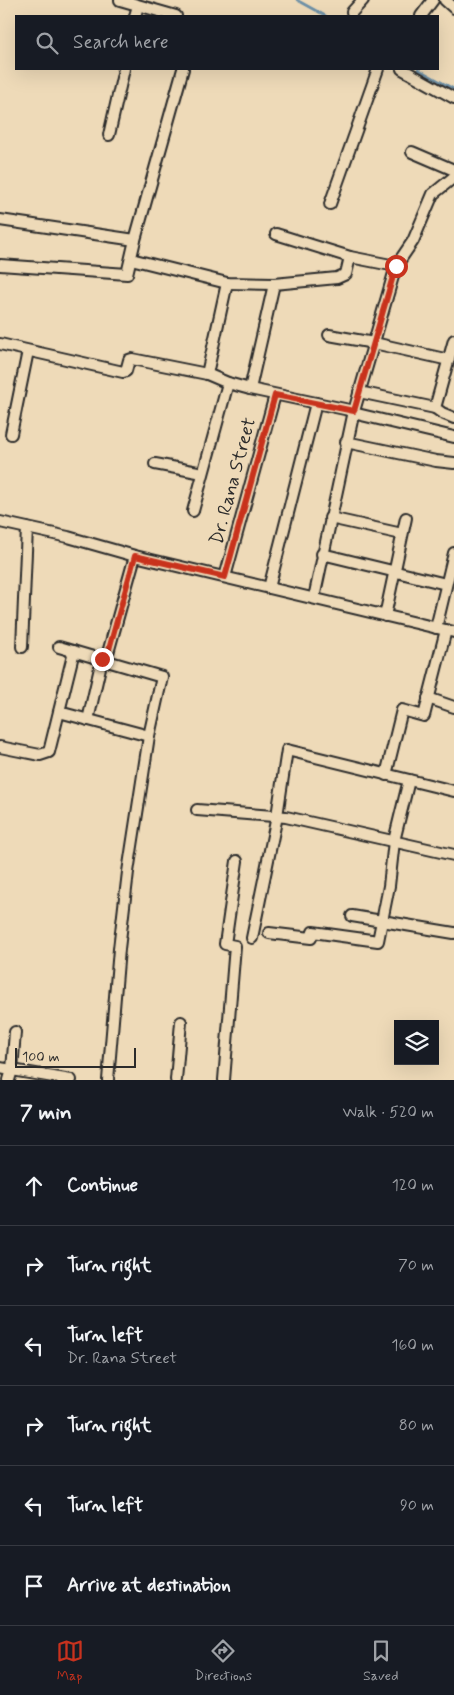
<!DOCTYPE html>
<meta charset="utf-8">
<style>
body{margin:0;font-family:Mynerve,sans-serif;background:#20242c;color:#f1f3f6}
.controls{position:absolute;right:15px;bottom:15px;display:grid;overflow:hidden;border-radius:0px;box-shadow:0 5px 20px #0002}
.controls button{width:45px;height:45px;display:grid;place-items:center;padding:0;border:0;border-bottom:1px solid #363941;background:#171b24;color:#f1f3f6;font:25px sans-serif}
.scale{position:absolute;left:15px;bottom:12px;width:121px;box-sizing:border-box;padding-left:5px;border:2px solid #2b2b2b;border-top:0;font-size:14px;line-height:18px;white-space:nowrap;color:#2b2b2b;-webkit-text-stroke:4px #eedab8;paint-order:stroke}
.stop{position:absolute;width:15px;height:15px;margin:-11px;border:4px solid #c8321e;border-radius:50%;background:#fff}
.stop.end{background:#c8321e;border-color:#fff;box-shadow:0 1px 5px #0008}
.list{margin:0;padding:0;list-style:none}
h2{display:flex;justify-content:space-between;align-items:center;height:65px;margin:0;padding:0 20px;font-size:21px}
h2 small{font-size:16px;font-weight:400;color:#9ea1a6}
.list li{display:grid;grid-template-columns:32px 1fr auto;gap:15px;align-items:center;box-sizing:border-box;height:80px;padding:0 20px;border-top:1px solid #363941}
.list b{display:block;font-size:19px;white-space:nowrap}
.list p{margin:0;font-size:16px;white-space:nowrap;color:#9ea1a6}
.list em{font-size:16px;font-style:normal;color:#9ea1a6}
.icon{flex:none;width:28px;height:28px;fill:none;stroke:currentColor;stroke-width:2;stroke-linecap:round;stroke-linejoin:round}
.map{position:relative;flex:none;width:454px;height:1080px;overflow:hidden}
.search{position:absolute;background:#171b24;box-shadow:0 5px 20px #0002;left:15px;right:15px;top:15px;height:55px;display:flex;align-items:center;gap:12px;box-sizing:border-box;padding:0 18px;border-radius:0px;color:#9ea1a6;font-size:19px}
.sheet{height:545px;background:#171b24}
nav{display:flex;justify-content:space-around;align-items:center;box-sizing:border-box;height:70px;border-top:1px solid #363941;background:#171b24;font-size:14px;color:#9ea1a6}
nav a{display:grid;justify-items:center;gap:2px}
nav .on{color:#c8321e}
.map>svg:first-child{display:block}
.lines{fill:none;stroke-linecap:round;stroke-linejoin:round}
.stream{stroke:#6d90a7;stroke-width:2.5}
.minor-casing{stroke:#2b2b2b;stroke-width:14}
.minor{stroke:#eedab8;stroke-width:10}
.route{stroke:#c8321e;stroke-width:6}
.labels{text-anchor:middle;dominant-baseline:central;stroke-width:4;stroke-linejoin:round;paint-order:stroke}
.street-label{font-size:19px;fill:#2b2b2b;stroke:#eedab8}
</style>
<div class="map">
<svg width="454" height="1080" viewBox="0 0 454 1080">
<rect width="100%" height="100%" fill="#eedab8"/>
<filter id="ink" filterUnits="userSpaceOnUse"><feTurbulence type="fractalNoise" baseFrequency=".02" numOctaves="2"/><feDisplacementMap in="SourceGraphic" scale="10" xChannelSelector="R" yChannelSelector="G"/><feConvolveMatrix kernelMatrix="1 2 1 2 8 2 1 2 1" color-interpolation-filters="sRGB"/></filter>
<g filter="url(#ink)">
<g class="lines">
<g class="stream">
<path d="M 297,0 L 326,16"/>
<path d="M 418,69 L 454,89"/>
</g>
<defs>
<g id="minor">
<path d="M 120,0 L 176,16"/>
<path d="M 445,0 L 454,8"/>
<path d="M 352,12 L 363,0"/>
<path d="M 135,16 L 138,6"/>
<path d="M 421,16 L 433,0"/>
<path d="M 402,69 L 454,98"/>
<path d="M 109,135 L 124,69"/>
<path d="M 412,152 L 454,170"/>
<path d="M 330,204 L 378,69"/>
<path d="M 0,220 L 135,240"/>
<path d="M 276,234 L 350,257 L 396,266"/>
<path d="M 131,259 L 227,283 L 274,284 L 337,278 L 346,274 L 350,257"/>
<path d="M 0,265 L 127,274 L 135,240 L 183,69"/>
<path d="M 329,335 L 374,343 L 449,360"/>
<path d="M 454,340 L 435,408 L 442,413 L 454,418"/>
<path d="M 0,344 L 123,372 L 126,371 L 129,360 L 132,359 L 207,374 L 228,383 L 250,389 L 354,411"/>
<path d="M 207,374 L 227,283"/>
<path d="M 250,389 L 274,284"/>
<path d="M 359,392 L 435,408"/>
<path d="M 353,413 L 454,437"/>
<path d="M 11,434 L 28,351"/>
<path d="M 346,442 L 436,461 L 454,463"/>
<path d="M 155,464 L 203,473"/>
<path d="M 193,511 L 228,383"/>
<path d="M 330,518 L 402,534"/>
<path d="M 0,522 L 68,537 L 135,556 L 454,632"/>
<path d="M 322,554 L 446,584"/>
<path d="M 225,577 L 275,395"/>
<path d="M 269,588 L 316,403"/>
<path d="M 314,598 L 354,411 L 396,266 L 413,241 L 433,194 L 454,177"/>
<path d="M 385,616 L 406,518"/>
<path d="M 436,628 L 454,553"/>
<path d="M 22,647 L 27,528"/>
<path d="M 59,647 L 162,677 L 149,736 L 128,872 L 119,949 L 108,1080"/>
<path d="M 106,660 L 135,556"/>
<path d="M 428,698 L 454,707"/>
<path d="M 59,712 L 149,736"/>
<path d="M 88,720 L 102,659"/>
<path d="M 0,747 L 40,755 L 49,752 L 74,651"/>
<path d="M 386,775 L 402,710 L 424,716 L 446,630"/>
<path d="M 197,810 L 286,817 L 454,855"/>
<path d="M 352,916 L 454,933"/>
<path d="M 269,933 L 311,938 L 313,932 L 378,941 L 389,886 L 394,841 L 409,780"/>
<path d="M 252,938 L 277,816 L 287,750 L 454,791"/>
<path d="M 0,1068 L 71,1080"/>
<path d="M 9,1080 L 12,1070 L 15,1032"/>
<path d="M 176,1080 L 181,1022"/>
<path d="M 224,1080 L 235,946 L 225,944 L 237,861"/>
</g>
</defs>
<use href="#minor" class="minor-casing"/>
<use href="#minor" class="minor"/>
</g>
</g>
<g class="lines" filter="url(#ink)">
<path class="route" d="M 102,659 L 106,660 L 135,556 L 225,577 L 275,395 L 354,411 L 396,266"/>
</g>
<g class="labels">
<g class="street-label">
<text transform="translate(233 481) rotate(-75)">Dr. Rana Street</text>
</g>
</g>
</svg>
<div class="controls">
<button><svg class="icon" aria-label="layers" viewBox="0 0 24 24"><path d="M12 4l9 5-9 5-9-5zM3 14l9 5 9-5"/></svg></button>
</div>
<div class="scale">100 m</div>
<div class="stop" style="left:396px;top:266px"></div>
<div class="stop end" style="left:102px;top:659px"></div>
<div class="search"><svg class="icon" aria-label="search" viewBox="0 0 24 24"><circle cx="10" cy="10" r="6"/><path d="M15 15l6 6"/></svg>Search here</div>
</div>
<section class="sheet">
<h2>7 min<small>Walk · 520 m</small></h2>
<ul class="list">
<li><svg class="icon" aria-label="ahead" viewBox="0 0 24 24"><path d="M12 20V5M6 11l6-6 6 6"/></svg><div><b>Continue</b></div><em>120 m</em></li>
<li><svg class="icon" aria-label="right" viewBox="0 0 24 24"><path d="M7 20v-9h11M14 6l5 5-5 5"/></svg><div><b>Turn right</b></div><em>70 m</em></li>
<li><svg class="icon" aria-label="left" viewBox="0 0 24 24"><path d="M17 20v-9H6M10 6l-5 5 5 5"/></svg><div><b>Turn left</b><p>Dr. Rana Street</p></div><em>160 m</em></li>
<li><svg class="icon" aria-label="right" viewBox="0 0 24 24"><path d="M7 20v-9h11M14 6l5 5-5 5"/></svg><div><b>Turn right</b></div><em>80 m</em></li>
<li><svg class="icon" aria-label="left" viewBox="0 0 24 24"><path d="M17 20v-9H6M10 6l-5 5 5 5"/></svg><div><b>Turn left</b></div><em>90 m</em></li>
<li><svg class="icon" aria-label="arrive" viewBox="0 0 24 24"><path d="M6 21V4h12l-3 4 3 4H6"/></svg><div><b>Arrive at destination</b></div></li>
</ul>
</section>
<nav>
<a class="on"><svg class="icon" aria-label="map" viewBox="0 0 24 24"><path d="M3 6l6-2 6 2 6-2v14l-6 2-6-2-6 2zM9 4v14M15 6v14"/></svg>Map</a>
<a><svg class="icon" aria-label="directions" viewBox="0 0 24 24"><path d="M12 3l9 9-9 9-9-9zM9 14v-3h6M13 9l2 2-2 2"/></svg>Directions</a>
<a><svg class="icon" aria-label="saved" viewBox="0 0 24 24"><path d="M7 4h10v16l-5-4-5 4z"/></svg>Saved</a>
</nav>
